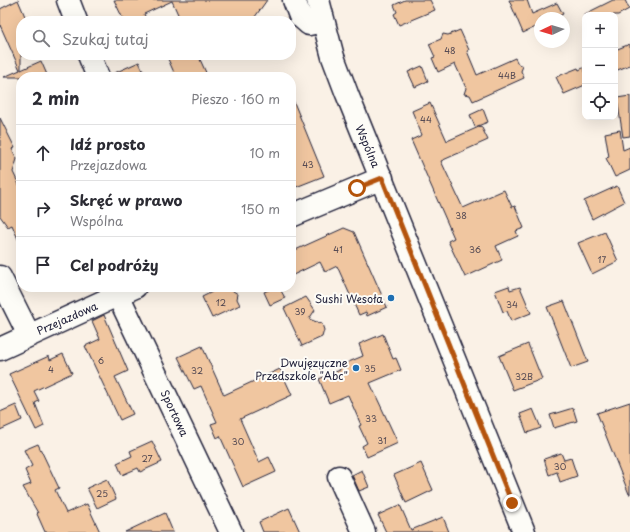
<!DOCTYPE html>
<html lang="pl">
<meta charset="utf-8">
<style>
body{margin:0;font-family:"Playpen Sans",sans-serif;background:#f2f2f3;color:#2b2b33}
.controls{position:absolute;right:12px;top:12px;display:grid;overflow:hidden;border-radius:8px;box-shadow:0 4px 16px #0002}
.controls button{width:36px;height:36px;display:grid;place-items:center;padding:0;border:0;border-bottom:1px solid #e1e1e2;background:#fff;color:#2b2b33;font:20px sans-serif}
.compass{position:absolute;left:534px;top:12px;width:36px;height:36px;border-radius:50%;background:#fff;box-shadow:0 4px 16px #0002;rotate:266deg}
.stop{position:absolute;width:12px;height:12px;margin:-9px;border:3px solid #b45309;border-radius:50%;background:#fff}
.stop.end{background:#b45309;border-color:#fff;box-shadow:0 1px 4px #0008}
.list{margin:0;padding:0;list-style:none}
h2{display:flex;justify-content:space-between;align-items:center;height:52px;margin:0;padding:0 16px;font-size:17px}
h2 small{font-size:13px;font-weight:400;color:#7c7c81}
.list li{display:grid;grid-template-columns:26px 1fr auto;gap:12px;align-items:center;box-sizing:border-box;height:56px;padding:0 16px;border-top:1px solid #e1e1e2}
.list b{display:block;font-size:15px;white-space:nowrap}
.list p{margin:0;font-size:13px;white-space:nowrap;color:#7c7c81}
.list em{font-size:13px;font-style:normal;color:#7c7c81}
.icon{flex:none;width:22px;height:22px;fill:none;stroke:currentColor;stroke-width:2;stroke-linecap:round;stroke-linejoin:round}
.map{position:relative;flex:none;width:630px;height:532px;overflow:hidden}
.search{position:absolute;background:#fff;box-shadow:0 4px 16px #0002;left:16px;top:16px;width:280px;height:44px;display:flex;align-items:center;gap:10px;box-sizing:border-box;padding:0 14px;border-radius:16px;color:#7c7c81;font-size:15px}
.panel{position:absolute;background:#fff;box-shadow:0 4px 16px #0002;left:16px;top:72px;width:280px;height:220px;border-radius:16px}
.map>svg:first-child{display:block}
.building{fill:#f0c6a0;stroke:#22223b}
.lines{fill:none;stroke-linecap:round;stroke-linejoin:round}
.minor-casing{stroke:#22223b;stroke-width:25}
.minor{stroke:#fdfcf7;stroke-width:22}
.route{stroke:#b45309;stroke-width:5}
.poi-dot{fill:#1f6fb2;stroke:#fdfcf7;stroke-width:1.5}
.labels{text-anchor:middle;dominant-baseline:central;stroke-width:4;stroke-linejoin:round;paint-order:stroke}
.number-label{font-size:9px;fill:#564b54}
.street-label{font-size:11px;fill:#22223b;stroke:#fdfcf7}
.poi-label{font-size:11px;fill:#22223b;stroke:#fdfcf7;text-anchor:end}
</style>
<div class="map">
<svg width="630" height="532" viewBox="0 0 630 532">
<rect width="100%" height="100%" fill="#faf1e6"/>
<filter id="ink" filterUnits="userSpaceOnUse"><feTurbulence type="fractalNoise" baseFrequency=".025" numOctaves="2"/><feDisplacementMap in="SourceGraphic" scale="8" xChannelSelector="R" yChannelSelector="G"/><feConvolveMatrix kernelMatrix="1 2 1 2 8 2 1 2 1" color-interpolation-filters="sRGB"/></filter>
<g filter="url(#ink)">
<g class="building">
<path d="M 18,0 L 27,21 L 21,21 L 21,70 L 41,61 L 48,77 L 4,77 L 20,70 L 0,25 L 0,9 Z"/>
<path d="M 114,0 L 267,0 L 252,21 L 181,21 L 172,1 L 144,14 L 147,21 L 124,21 Z"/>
<path d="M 405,0 L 430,0 L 435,10 L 399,25 L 394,14 L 397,12 L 394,5 Z"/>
<path d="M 509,0 L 527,0 L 532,14 L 557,3 L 563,14 L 555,18 L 540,18 L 540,25 L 523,33 Z"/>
<path d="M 613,0 L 625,0 L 629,9 L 618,15 L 583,15 Z"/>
<path d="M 460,30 L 469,50 L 467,51 L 477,75 L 515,58 L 518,64 L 523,66 L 521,71 L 524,78 L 473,101 L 470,95 L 464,94 L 466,88 L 455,64 L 438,72 L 432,58 L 435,57 L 429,44 L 441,39 L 443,34 L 448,35 Z"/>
<path d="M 630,44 L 630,65 L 615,71 L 615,50 Z"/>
<path d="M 176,55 L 198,55 L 208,77 L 176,77 L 168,59 Z"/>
<path d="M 139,62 L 146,77 L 110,77 L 110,75 Z"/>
<path d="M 422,66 L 428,81 L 415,87 L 408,72 Z"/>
<path d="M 585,67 L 585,85 L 564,94 L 556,77 L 578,68 L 579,70 Z"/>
<path d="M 291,95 L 324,176 L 291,189 Z"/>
<path d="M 630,96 L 630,136 L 623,137 L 617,98 Z"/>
<path d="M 430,103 L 447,141 L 481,126 L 488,140 L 441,161 L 463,208 L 504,190 L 512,207 L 515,206 L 524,228 L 516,231 L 518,236 L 496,246 L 502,260 L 465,277 L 448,241 L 454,238 L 411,140 L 422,135 L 412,111 Z"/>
<path d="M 483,109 L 488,122 L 475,127 L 470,115 Z"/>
<path d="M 0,118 L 15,148 L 12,149 L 17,159 L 13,172 L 21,189 L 21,246 L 12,225 L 8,227 L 0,216 Z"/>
<path d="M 620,130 L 623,150 L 630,147 L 630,170 L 615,177 L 606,158 L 609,157 L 605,133 Z"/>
<path d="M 617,186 L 624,202 L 592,219 L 584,201 Z"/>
<path d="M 344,228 L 354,232 L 387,307 L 367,316 L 366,312 L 359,315 L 337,266 L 325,272 L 320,262 L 291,276 L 291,252 Z"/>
<path d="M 605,232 L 618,261 L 592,274 L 578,243 Z"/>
<path d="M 509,286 L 510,290 L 520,287 L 531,313 L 511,321 L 507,311 L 503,312 L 495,291 Z"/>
<path d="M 210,287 L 231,287 L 233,291 L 238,294 L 237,299 L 240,305 L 212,318 L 202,297 L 212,292 Z"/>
<path d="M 275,287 L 279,287 L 285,298 L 270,305 L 264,292 Z"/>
<path d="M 306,297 L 315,310 L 309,319 L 322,324 L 324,330 L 322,337 L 302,346 L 284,308 Z"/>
<path d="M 564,301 L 588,362 L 571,368 L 547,307 Z"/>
<path d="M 104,315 L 128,371 L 115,377 L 133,414 L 120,420 L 85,346 L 100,339 L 92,321 Z"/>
<path d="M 383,334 L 393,359 L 396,358 L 401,370 L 370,383 L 398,443 L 367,457 L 362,446 L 367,443 L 359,426 L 361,425 L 348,395 L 329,403 L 319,379 L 340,370 L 339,366 L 363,356 L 359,344 Z"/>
<path d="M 528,344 L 542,379 L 513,390 L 499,356 Z"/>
<path d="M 202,346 L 224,395 L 280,369 L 292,395 L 240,419 L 259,462 L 269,457 L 276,472 L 243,487 L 220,436 L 217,438 L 211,424 L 217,422 L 201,386 L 194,389 L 178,357 Z"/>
<path d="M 63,354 L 72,373 L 34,391 L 39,401 L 35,403 L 44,426 L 36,430 L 9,374 L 49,356 L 50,360 Z"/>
<path d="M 630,402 L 630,494 L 629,494 L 597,413 Z"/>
<path d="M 16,405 L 22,420 L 0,430 L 0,412 Z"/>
<path d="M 573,408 L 577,421 L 554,428 L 550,415 Z"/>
<path d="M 533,409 L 541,428 L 527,433 L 520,414 Z"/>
<path d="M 152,441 L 162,462 L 140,472 L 138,468 L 122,475 L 117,463 L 132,456 L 130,451 Z"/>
<path d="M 38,444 L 59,488 L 55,490 L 66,513 L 87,504 L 100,532 L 45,532 L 37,514 L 38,513 L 23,487 L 31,484 L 25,470 L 32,466 L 24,450 Z"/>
<path d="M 561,453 L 564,460 L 571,458 L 577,476 L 560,482 L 557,472 L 549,475 L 544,459 Z"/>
<path d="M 421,463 L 433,490 L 406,503 L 394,475 Z"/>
<path d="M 362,470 L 369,487 L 359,491 L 352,475 Z"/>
<path d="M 107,479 L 116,499 L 97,508 L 87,488 Z"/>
<path d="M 400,505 L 411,530 L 443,517 L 449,532 L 386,532 L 378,515 Z"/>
<path d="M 289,508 L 300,532 L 263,532 L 259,522 Z"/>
<path d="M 165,513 L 173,532 L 125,532 Z"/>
</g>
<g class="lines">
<defs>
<g id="minor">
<path d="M 68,0 L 76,21"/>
<path d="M 294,0 L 300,16 L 309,24 L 323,21"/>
<path d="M 318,0 L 333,57 L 347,94 L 524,532"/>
<path d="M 89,55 L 98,77"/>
<path d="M 291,216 L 382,178"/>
<path d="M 0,277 L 29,335"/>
<path d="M 118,295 L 231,532"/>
<path d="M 0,349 L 135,287"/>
<path d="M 339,477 L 364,532"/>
</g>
</defs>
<use href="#minor" class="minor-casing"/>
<use href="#minor" class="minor"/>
</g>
</g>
<g class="lines" filter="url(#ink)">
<path class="route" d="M 357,188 L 382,178 L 512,503"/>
</g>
<g class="poi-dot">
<circle cx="391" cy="298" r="4"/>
<circle cx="356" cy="368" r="4"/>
</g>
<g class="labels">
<g class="number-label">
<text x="450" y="50">48</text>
<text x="507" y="75">44B</text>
<text x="426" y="119">44</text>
<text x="308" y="164">43</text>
<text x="461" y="215">38</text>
<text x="338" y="249">41</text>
<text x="475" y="249">36</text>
<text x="602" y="259">17</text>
<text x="221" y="302">12</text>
<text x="512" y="304">34</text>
<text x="300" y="311">39</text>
<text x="101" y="360">6</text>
<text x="370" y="368">35</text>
<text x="51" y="369">4</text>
<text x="197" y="370">32</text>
<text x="524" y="376">32B</text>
<text x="371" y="418">33</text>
<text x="382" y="440">31</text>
<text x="238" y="441">30</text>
<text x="147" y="458">27</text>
<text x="560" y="466">30</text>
<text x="102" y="493">25</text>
</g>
<g class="street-label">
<text transform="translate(368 146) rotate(67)">Wspólna</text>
<text transform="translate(67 318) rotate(-24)">Przejazdowa</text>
<text transform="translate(175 413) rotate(65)">Sportowa</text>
</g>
<g class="poi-label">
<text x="383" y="298">Sushi Wesoła</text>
<text x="348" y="362">Dwujęzyczne<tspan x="348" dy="13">Przedszkole "Abc"</tspan></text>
</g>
</g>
</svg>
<div class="controls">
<button>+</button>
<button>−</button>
<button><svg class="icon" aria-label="locate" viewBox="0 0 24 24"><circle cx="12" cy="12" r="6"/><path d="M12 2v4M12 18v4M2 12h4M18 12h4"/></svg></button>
</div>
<svg class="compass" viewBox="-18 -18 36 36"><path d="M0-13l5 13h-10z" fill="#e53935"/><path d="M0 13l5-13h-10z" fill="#7c7c81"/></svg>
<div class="stop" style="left:357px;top:188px"></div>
<div class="stop end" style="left:512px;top:503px"></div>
<div class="search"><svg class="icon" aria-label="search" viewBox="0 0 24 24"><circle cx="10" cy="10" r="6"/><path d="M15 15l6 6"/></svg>Szukaj tutaj</div>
<section class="panel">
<h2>2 min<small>Pieszo · 160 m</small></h2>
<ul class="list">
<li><svg class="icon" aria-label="ahead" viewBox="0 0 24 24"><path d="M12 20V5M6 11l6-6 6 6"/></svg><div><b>Idź prosto</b><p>Przejazdowa</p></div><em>10 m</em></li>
<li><svg class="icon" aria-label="right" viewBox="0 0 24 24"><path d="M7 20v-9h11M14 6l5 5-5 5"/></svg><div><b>Skręć w prawo</b><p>Wspólna</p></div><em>150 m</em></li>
<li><svg class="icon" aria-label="arrive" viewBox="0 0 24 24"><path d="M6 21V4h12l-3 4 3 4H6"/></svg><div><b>Cel podróży</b></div></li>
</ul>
</section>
</div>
